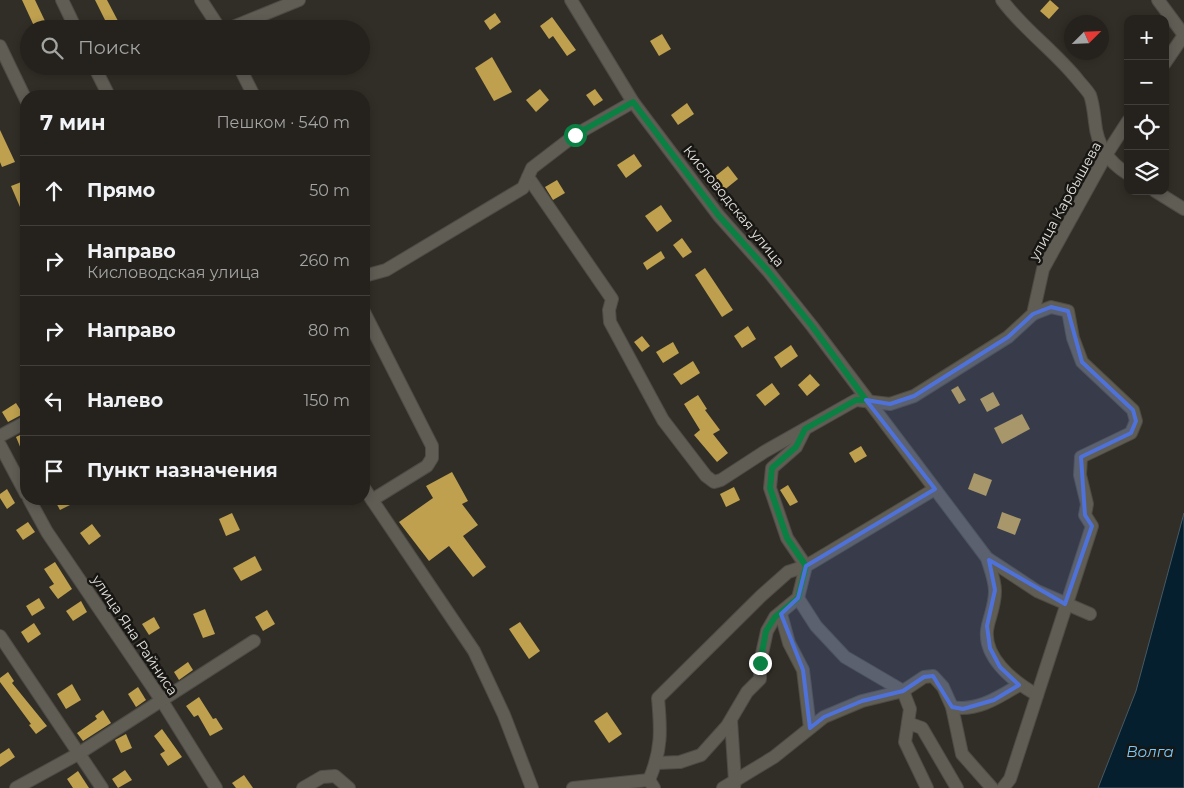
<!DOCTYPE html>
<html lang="ru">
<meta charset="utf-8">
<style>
body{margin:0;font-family:Montserrat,sans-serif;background:#2d2a26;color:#f1f3f6}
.controls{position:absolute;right:15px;top:15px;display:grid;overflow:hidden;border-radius:10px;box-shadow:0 2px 8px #0003}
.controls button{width:45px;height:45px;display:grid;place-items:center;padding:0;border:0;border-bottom:1px solid #423f3b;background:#25221d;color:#f1f3f6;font:25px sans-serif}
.compass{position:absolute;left:1064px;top:15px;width:45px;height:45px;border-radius:50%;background:#25221d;box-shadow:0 2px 8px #0003;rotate:66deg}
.stop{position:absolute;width:15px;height:15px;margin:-11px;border:4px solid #0b8043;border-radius:50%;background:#fff}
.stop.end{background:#0b8043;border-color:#fff;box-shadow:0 1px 5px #0008}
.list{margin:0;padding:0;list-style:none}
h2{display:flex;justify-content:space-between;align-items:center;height:65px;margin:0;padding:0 20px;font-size:21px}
h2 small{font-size:16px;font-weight:400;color:#a3a4a4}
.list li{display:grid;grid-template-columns:32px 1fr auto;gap:15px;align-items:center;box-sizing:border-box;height:70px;padding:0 20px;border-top:1px solid #423f3b}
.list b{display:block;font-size:19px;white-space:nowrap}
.list p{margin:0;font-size:16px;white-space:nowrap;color:#a3a4a4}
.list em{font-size:16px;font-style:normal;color:#a3a4a4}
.icon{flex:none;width:28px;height:28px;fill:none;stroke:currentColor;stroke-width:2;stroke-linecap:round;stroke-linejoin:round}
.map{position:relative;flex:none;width:1184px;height:788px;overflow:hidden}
.search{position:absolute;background:#25221d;box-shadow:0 2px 8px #0003;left:20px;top:20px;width:350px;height:55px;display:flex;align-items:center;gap:12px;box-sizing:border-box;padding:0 18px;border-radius:28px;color:#a3a4a4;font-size:19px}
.panel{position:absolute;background:#25221d;box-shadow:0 2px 8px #0003;left:20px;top:90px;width:350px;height:415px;border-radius:20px}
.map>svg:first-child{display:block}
.water{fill:#051f2e;stroke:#475962}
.building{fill:#bea04f}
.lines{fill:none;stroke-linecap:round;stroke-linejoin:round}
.minor-casing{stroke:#4d4b45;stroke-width:14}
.minor{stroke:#605d55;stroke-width:12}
.route{stroke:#0b8043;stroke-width:6}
.marked{fill:#4e72d9;fill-opacity:0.2;stroke:#4e72d9;stroke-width:4;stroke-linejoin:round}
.labels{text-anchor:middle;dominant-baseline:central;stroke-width:5;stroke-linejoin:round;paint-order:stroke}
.street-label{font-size:14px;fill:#e2e0dc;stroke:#181613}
.water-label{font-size:15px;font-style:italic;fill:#7cf;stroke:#181613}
</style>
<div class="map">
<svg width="1184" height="788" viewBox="0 0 1184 788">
<rect width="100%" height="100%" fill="#312e27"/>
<path class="water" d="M 1184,513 L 1184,788 L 1098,788 L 1136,691 Z"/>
<g class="building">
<path d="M 22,0 L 35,0 L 45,21 L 34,26 Z"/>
<path d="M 95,0 L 107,0 L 118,21 L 108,26 Z"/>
<path d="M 1050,0 L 1059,8 L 1049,19 L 1040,11 Z"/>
<path d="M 495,13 L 501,22 L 490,30 L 484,21 Z"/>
<path d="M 552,17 L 576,50 L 567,56 L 553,36 L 549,39 L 540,26 Z"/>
<path d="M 662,34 L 671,49 L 659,56 L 650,41 Z"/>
<path d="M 492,57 L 512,92 L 494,101 L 475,68 Z"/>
<path d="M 540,89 L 549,100 L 536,112 L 526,100 Z"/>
<path d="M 595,89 L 603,100 L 594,106 L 586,95 Z"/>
<path d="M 687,103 L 694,114 L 678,125 L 671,115 Z"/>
<path d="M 0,130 L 15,162 L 2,167 L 0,162 Z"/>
<path d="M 634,154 L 642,166 L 626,178 L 617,165 Z"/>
<path d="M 728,166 L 738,179 L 723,191 L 713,178 Z"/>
<path d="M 557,180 L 565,193 L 553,200 L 545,187 Z"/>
<path d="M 24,181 L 26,186 L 26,221 L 11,186 Z"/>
<path d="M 661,205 L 672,221 L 657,232 L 645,216 Z"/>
<path d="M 682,238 L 692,252 L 683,258 L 673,245 Z"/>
<path d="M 661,251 L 665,258 L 647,270 L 643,263 Z"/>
<path d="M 705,268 L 733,310 L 722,317 L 695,275 Z"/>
<path d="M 748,326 L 756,339 L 742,348 L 734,336 Z"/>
<path d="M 642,336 L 650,346 L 642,352 L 634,342 Z"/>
<path d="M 673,342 L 679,353 L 663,363 L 656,352 Z"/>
<path d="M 791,345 L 798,356 L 781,368 L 774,357 Z"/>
<path d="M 693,361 L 700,373 L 681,385 L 673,374 Z"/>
<path d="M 810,374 L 820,385 L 807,396 L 798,385 Z"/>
<path d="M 772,383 L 780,394 L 765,406 L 756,395 Z"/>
<path d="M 958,386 L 966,400 L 959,404 L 951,390 Z"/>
<path d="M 993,392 L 1000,405 L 987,412 L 980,399 Z"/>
<path d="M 698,395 L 707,409 L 705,410 L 720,430 L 713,434 L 728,453 L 717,462 L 694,435 L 700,430 L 684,404 Z"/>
<path d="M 16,403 L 23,414 L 8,422 L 2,412 Z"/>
<path d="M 1022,414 L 1030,429 L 1002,444 L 994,428 Z"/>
<path d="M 26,432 L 26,461 L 16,437 Z"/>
<path d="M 861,446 L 867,456 L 855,463 L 849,453 Z"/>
<path d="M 452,472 L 468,501 L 462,504 L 478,525 L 463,536 L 486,567 L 473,577 L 449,546 L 429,561 L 399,522 L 433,498 L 426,486 Z"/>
<path d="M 974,473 L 992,480 L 986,496 L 968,489 Z"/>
<path d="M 788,485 L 798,502 L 790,506 L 780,490 Z"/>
<path d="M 734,487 L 740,500 L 726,507 L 720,494 Z"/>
<path d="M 7,489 L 15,503 L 7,509 L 0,498 L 0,494 Z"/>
<path d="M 54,499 L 82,499 L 60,510 Z"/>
<path d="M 1002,512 L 1021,519 L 1015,535 L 997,528 Z"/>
<path d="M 232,513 L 240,530 L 226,536 L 219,519 Z"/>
<path d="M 28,522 L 35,532 L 23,540 L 16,530 Z"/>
<path d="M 92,524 L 101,536 L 89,545 L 80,533 Z"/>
<path d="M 255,556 L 262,570 L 241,581 L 233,568 Z"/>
<path d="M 55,562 L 72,589 L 58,599 L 49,587 L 54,584 L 44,569 Z"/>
<path d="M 39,598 L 45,608 L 32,616 L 26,606 Z"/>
<path d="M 81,601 L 87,612 L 73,621 L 66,611 Z"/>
<path d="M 205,609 L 215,634 L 203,638 L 193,614 Z"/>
<path d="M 267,610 L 275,624 L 263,631 L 255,617 Z"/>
<path d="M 154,617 L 160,628 L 149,635 L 142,624 Z"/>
<path d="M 520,622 L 540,651 L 529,659 L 509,629 Z"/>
<path d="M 34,623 L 41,634 L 28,643 L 21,632 Z"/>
<path d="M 188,662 L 193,670 L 179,680 L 174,672 Z"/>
<path d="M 8,672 L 14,681 L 12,683 L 47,726 L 36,734 L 29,725 L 31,724 L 0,682 L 0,678 Z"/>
<path d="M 72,684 L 81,700 L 66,709 L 57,694 Z"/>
<path d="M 138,687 L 146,700 L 136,707 L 128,694 Z"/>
<path d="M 199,697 L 213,719 L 216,718 L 223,729 L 210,736 L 198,715 L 194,717 L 186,706 Z"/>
<path d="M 103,710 L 111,723 L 83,741 L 77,733 L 97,719 L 95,716 Z"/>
<path d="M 607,712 L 622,734 L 609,743 L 594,721 Z"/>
<path d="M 162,729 L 182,757 L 168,766 L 160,754 L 165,751 L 154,736 Z"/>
<path d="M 126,734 L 132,748 L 121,753 L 115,740 Z"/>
<path d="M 9,748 L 15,757 L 0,767 L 0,754 Z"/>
<path d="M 125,770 L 132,780 L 118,788 L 112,779 Z"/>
<path d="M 78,771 L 89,788 L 73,788 L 67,779 Z"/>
<path d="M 244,775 L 253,788 L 236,788 L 232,783 Z"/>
</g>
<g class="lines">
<defs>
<g id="minor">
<path d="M 62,0 L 76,29"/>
<path d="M 201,0 L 220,29"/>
<path d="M 571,0 L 633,102 L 719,216 L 768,271 L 812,326 L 987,558 L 1037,591 L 1090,614"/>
<path d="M 1002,0 C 1024,30 1055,51 1078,80 C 1082,85 1087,90 1090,95 C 1093,103 1094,114 1095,122 C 1097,145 1108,162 1128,174"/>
<path d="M 1158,0 L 1184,35 L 1165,63"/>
<path d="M 228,29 L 299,0"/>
<path d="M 0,46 L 26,100"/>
<path d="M 94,66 L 109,96"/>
<path d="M 239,66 L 254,96"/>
<path d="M 528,177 L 612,299 L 609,310 L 610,322 L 663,420 L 706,476 L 714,482 L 721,480 L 764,452 L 856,400 L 890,404 L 914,396 L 1008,337 L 1033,314 L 1043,269 L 1106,155 L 1128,121"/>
<path d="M 1155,191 L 1184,209"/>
<path d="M 364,276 L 386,270 L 523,188 L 532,168 L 575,135 L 633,102"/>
<path d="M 364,312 L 432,446 L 432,458 L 427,466 L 372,500"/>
<path d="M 0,436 L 26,422"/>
<path d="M 0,445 L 26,494"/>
<path d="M 364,488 L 474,651 L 504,715 L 532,788"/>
<path d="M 29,499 L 47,532 L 162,701 L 216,788"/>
<path d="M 987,558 C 990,568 995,580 995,591 C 995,604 991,613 988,625 C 980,656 1014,682 1037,695"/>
<path d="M 798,598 L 816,626 L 845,657 L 903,691 L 910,709 L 905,742 L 927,788"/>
<path d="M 781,614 L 789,643 L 803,670 L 810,728"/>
<path d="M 0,636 L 102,788"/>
<path d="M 952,707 C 977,712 999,697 1019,685"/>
<path d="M 731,720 L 735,781 L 734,787"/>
<path d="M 908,723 L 922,728 L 957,788"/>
<path d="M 657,763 L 680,762 L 701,755 L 727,726 L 747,692 L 760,679 L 760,663 L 767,631 L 775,617 L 798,598 L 806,566 L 935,489"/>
<path d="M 649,780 C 662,750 661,730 658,698 L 761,596 L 788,572 L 806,566 L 787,538 L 770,488 L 772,468 L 796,447 L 805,429"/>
<path d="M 16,788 L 78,754 L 254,641"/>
<path d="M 303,788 L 322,777 L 335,776 L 349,788"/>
<path d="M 573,788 L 649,780 L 654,788"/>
<path d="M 723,788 L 774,757 L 824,717 L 862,701 L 903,691 L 924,677 L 933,676 L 943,687 L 952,707 L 962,754 L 992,788"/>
<path d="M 1003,788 L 1010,779 L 1092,526 L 1085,515 L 1087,504 L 1080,475 L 1081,457 L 1131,433 L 1136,421 L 1133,410 L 1082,362 L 1073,338 L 1068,311 L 1051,307 L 1033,314"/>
</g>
</defs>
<use href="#minor" class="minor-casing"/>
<use href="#minor" class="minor"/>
</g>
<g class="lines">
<path class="route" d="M 575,135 L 633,102 L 719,216 L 768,271 L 812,326 L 866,400 L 856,400 L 805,429 L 796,447 L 772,468 L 770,488 L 787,538 L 806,566 L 798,598 L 775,617 L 766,631 L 760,663"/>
</g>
<path class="marked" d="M 1051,307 L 1068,311 L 1082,362 L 1133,410 L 1136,421 L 1131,433 L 1081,457 L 1085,515 L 1092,526 L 1065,604 L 989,560 L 995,590 L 987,626 L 990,648 L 1000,667 L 1019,685 L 994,700 L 963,709 L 952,707 L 933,676 L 924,677 L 903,691 L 862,701 L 824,717 L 810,728 L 803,670 L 781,614 L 798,598 L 806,566 L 935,489 L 866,400 L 890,404 L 914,396 L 1008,337 L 1033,314 Z"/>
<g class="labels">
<g class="street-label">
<text transform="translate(1065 201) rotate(-61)">улица Карбышева</text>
<text transform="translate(734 206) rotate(51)">Кисловодская улица</text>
<text transform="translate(135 635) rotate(56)">улица Яна Райниса</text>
</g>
<g class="water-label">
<text x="1150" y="751">Волга</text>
</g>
</g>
</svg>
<div class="controls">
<button>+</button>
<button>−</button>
<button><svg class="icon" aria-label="locate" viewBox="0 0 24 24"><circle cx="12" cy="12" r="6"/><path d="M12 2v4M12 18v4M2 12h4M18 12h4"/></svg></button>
<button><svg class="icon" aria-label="layers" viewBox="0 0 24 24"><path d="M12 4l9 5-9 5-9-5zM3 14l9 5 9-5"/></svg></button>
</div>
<svg class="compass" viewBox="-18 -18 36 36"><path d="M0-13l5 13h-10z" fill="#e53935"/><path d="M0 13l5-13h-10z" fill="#a3a4a4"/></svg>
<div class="stop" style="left:575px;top:135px"></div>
<div class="stop end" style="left:760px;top:663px"></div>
<div class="search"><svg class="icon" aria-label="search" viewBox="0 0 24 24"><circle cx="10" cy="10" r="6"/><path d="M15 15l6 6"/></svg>Поиск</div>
<section class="panel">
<h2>7 мин<small>Пешком · 540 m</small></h2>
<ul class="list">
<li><svg class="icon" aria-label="ahead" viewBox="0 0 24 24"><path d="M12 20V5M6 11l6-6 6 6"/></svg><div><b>Прямо</b></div><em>50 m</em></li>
<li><svg class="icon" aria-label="right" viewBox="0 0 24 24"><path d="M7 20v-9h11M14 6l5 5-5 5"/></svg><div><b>Направо</b><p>Кисловодская улица</p></div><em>260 m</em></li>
<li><svg class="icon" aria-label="right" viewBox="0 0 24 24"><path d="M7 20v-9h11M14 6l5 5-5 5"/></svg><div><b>Направо</b></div><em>80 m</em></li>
<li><svg class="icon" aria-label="left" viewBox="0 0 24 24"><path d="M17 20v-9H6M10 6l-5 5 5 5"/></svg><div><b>Налево</b></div><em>150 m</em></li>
<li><svg class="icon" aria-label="arrive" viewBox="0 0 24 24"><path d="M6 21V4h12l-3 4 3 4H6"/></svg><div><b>Пункт назначения</b></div></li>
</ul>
</section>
</div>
